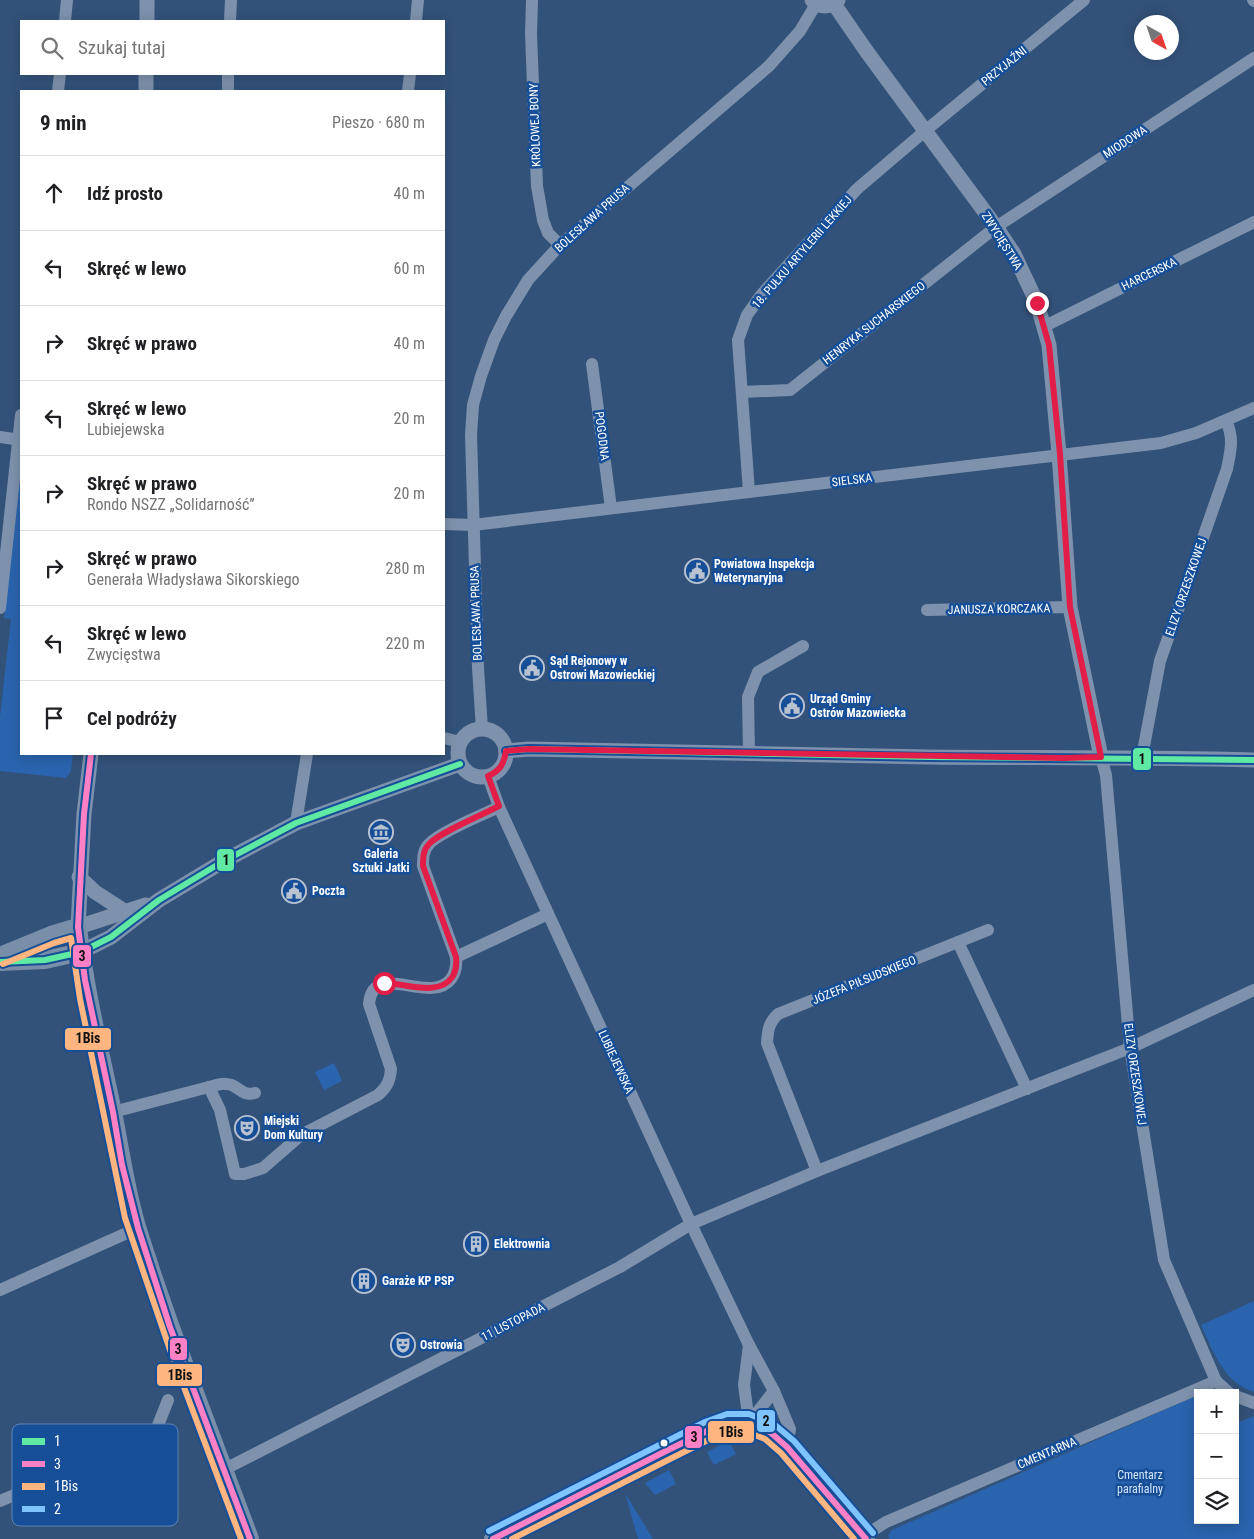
<!DOCTYPE html>
<html lang="pl">
<meta charset="utf-8">
<style>
body{margin:0;font-family:"Roboto Condensed",sans-serif;background:#f2f2f2;color:#202124}
.controls{position:absolute;right:15px;bottom:15px;display:grid;overflow:hidden;border-radius:0px;box-shadow:0 2px 12px #0003}
.controls button{width:45px;height:45px;display:grid;place-items:center;padding:0;border:0;border-bottom:1px solid #e0e0e0;background:#fff;color:#202124;font:25px sans-serif}
.compass{position:absolute;left:1134px;top:15px;width:45px;height:45px;border-radius:50%;background:#fff;box-shadow:0 2px 12px #0003;rotate:140deg}
.stop{position:absolute;width:15px;height:15px;margin:-11px;border:4px solid #e11d48;border-radius:50%;background:#fff}
.stop.end{background:#e11d48;border-color:#fff;box-shadow:0 1px 5px #0008}
.list{margin:0;padding:0;list-style:none}
h2{display:flex;justify-content:space-between;align-items:center;height:65px;margin:0;padding:0 20px;font-size:21px}
h2 small{font-size:16px;font-weight:400;color:#757577}
.list li{display:grid;grid-template-columns:32px 1fr auto;gap:15px;align-items:center;box-sizing:border-box;height:75px;padding:0 20px;border-top:1px solid #e0e0e0}
.list b{display:block;font-size:19px;white-space:nowrap}
.list p{margin:0;font-size:16px;white-space:nowrap;color:#757577}
.list em{font-size:16px;font-style:normal;color:#757577}
.icon{flex:none;width:28px;height:28px;fill:none;stroke:currentColor;stroke-width:2;stroke-linecap:round;stroke-linejoin:round}
.map{position:relative;flex:none;width:1254px;height:1539px;overflow:hidden}
.search{position:absolute;background:#fff;box-shadow:0 2px 12px #0003;left:20px;top:20px;width:425px;height:55px;display:flex;align-items:center;gap:12px;box-sizing:border-box;padding:0 18px;border-radius:0px;color:#757577;font-size:19px}
.panel{position:absolute;background:#fff;box-shadow:0 2px 12px #0003;left:20px;top:90px;width:425px;height:665px;border-radius:0px}
.map>svg:first-child{display:block}
.green{fill:#2a64ae}
.lines{fill:none;stroke-linecap:round;stroke-linejoin:round}
.minor{stroke:#7e92ad;stroke-width:12}
.tertiary{stroke:#7e92ad;stroke-width:15}
.secondary{stroke:#788ea9;stroke-width:18}
.bus-1-casing{stroke:#164e97;stroke-width:10}
.bus-2-casing{stroke:#164e97;stroke-width:10}
.bus-3-casing{stroke:#164e97;stroke-width:10}
.bus-4-casing{stroke:#164e97;stroke-width:10}
.bus-1{stroke:#60e9a3;stroke-width:6}
.bus-2{stroke:#ff80c5;stroke-width:6}
.bus-3{stroke:#ffb580;stroke-width:6}
.bus-4{stroke:#80c4ff;stroke-width:6}
.route{stroke:#e11d48;stroke-width:6}
.bus-dot{fill:#fff;stroke:#164e97;stroke-width:2}
.labels{text-anchor:middle;dominant-baseline:central;stroke-width:5;stroke-linejoin:round;paint-order:stroke}
.street-label{font-size:12px;fill:#fff;stroke:#164e97}
.poi-label{font-size:12px;font-weight:bold;fill:#fff;stroke:#164e97;text-anchor:start}
.park-label{font-size:12px;fill:#d0e4fc;stroke:#164e97}
.key{fill:#164e97;stroke:#5c83b6;stroke-width:1}
.key-label{font-size:14px;fill:#fff}
.line-badge{stroke:#164e97;stroke-width:2}
.pale-badge-label{font-size:14px;text-anchor:middle;font-weight:bold;fill:#111}
</style>
<div class="map">
<svg width="1254" height="1539" viewBox="0 0 1254 1539">
<rect width="100%" height="100%" fill="#33527a"/>
<g class="green">
<path d="M 21,469 L 21,754 L 73,754 L 71,771 L 66,778 L 0,771 L 0,717 L 11,619 L 4,618 Z"/>
<path d="M 334,1063 L 342,1081 L 324,1090 L 315,1072 Z"/>
<path d="M 1254,1301 L 1254,1392 C 1224,1383 1213,1351 1201,1325 Z"/>
<path d="M 1198,1395 L 1198,1520 L 1235,1520 L 1235,1424 L 1254,1416 L 1254,1539 L 890,1539 L 888,1536 L 892,1530 Z"/>
<path d="M 726,1442 L 731,1444 L 736,1454 L 714,1465 L 707,1452 Z"/>
<path d="M 669,1470 L 676,1484 L 655,1495 L 645,1483 Z"/>
<path d="M 625,1493 L 653,1539 L 638,1539 Z"/>
</g>
<g class="lines">
<g class="minor">
<path d="M 532,0 L 531,34 L 537,186 L 543,220 L 548,233 L 560,245"/>
<path d="M 1253,0 L 1254,1"/>
<path d="M 65,21 L 67,0"/>
<path d="M 230,21 L 231,0"/>
<path d="M 416,21 L 418,0"/>
<path d="M 58,91 L 60,74"/>
<path d="M 228,91 L 228,74"/>
<path d="M 408,91 L 410,74"/>
<path d="M 1045,326 L 1254,222"/>
<path d="M 592,364 L 611,508"/>
<path d="M 742,392 L 790,390 L 996,227 L 1254,58"/>
<path d="M 0,437 L 21,440"/>
<path d="M 749,492 L 738,340 L 747,315 L 762,294 L 857,189 L 925,131 L 1084,0"/>
<path d="M 444,524 L 473,525 L 1161,443 L 1196,433 L 1254,408"/>
<path d="M 0,608 L 21,415"/>
<path d="M 927,610 L 1070,607"/>
<path d="M 482,729 L 478,668 L 471,435 L 473,405 L 481,376 L 494,340 L 506,316 L 528,280 L 560,245 L 769,66 L 800,31 L 816,4"/>
<path d="M 444,738 L 460,742"/>
<path d="M 749,754 L 748,697 L 758,672 L 803,646"/>
<path d="M 1101,757 L 1106,775 L 1130,1048 L 1164,1260 L 1216,1381"/>
<path d="M 1142,757 L 1160,661 L 1227,469 C 1231,449 1234,439 1226,420"/>
<path d="M 488,776 L 499,807 L 691,1224 L 749,1345 L 774,1391 L 790,1429 L 787,1447"/>
<path d="M 296,823 L 307,754"/>
<path d="M 958,942 L 988,930"/>
<path d="M 456,957 L 548,914"/>
<path d="M 209,1087 C 214,1086 221,1083 226,1084 C 239,1084 240,1097 255,1093"/>
<path d="M 113,1112 L 209,1087 L 220,1110 L 235,1174 L 244,1174 L 263,1168 L 301,1135 L 378,1095 C 387,1087 390,1081 391,1069 L 369,1004 C 373,959 430,1006 451,979 C 456,972 457,966 456,957 L 423,866 C 423,858 423,850 429,844 C 440,832 482,815 499,807"/>
<path d="M 817,1171 L 767,1043 C 768,1030 768,1024 778,1014 L 958,942 L 1027,1089"/>
<path d="M 0,1290 L 138,1228"/>
<path d="M 1235,1396 L 1254,1403"/>
<path d="M 749,1423 L 744,1385 L 749,1345"/>
<path d="M 749,1423 L 774,1391"/>
<path d="M 225,1469 L 620,1267 L 691,1224 L 817,1171 L 1130,1048 L 1254,990"/>
<path d="M 0,1501 L 153,1438 L 168,1400"/>
<path d="M 864,1536 L 886,1522 L 1216,1381 L 1229,1393"/>
</g>
<g class="tertiary">
<path d="M 812,0 C 820,8 829,8 838,0"/>
<path d="M 834,4 L 867,52 L 996,227 L 1014,254 L 1037,303 L 1049,345 L 1059,454 L 1070,607 L 1101,757"/>
<path d="M 147,21 L 147,0"/>
<path d="M 146,91 L 146,74"/>
<circle cx="482" cy="753" r="24"/>
<path d="M 506,751 L 529,749 C 662,751 796,755 929,757 C 1038,758 1146,757 1254,760"/>
<path d="M 91,754 L 84,814 L 78,927 L 146,905"/>
<path d="M 79,877 L 95,892 L 126,912"/>
<path d="M 81,952 L 111,937 L 159,900 L 222,862 L 296,823 L 460,764"/>
</g>
<g class="secondary">
<path d="M 0,956 L 51,935 L 78,927 C 85,990 100,1050 113,1112 C 121,1152 126,1191 138,1230 C 171,1335 212,1436 250,1539"/>
<path d="M 0,962 L 45,960 L 81,952"/>
<path d="M 493,1539 L 664,1452 L 709,1430 L 729,1423 L 749,1423 L 770,1432 L 787,1447 L 866,1539"/>
</g>
<defs>
<g id="bus-1">
<path d="M 506,751 L 529,749 L 929,757 L 1254,760"/>
<path d="M 0,962 L 45,960 L 81,952 L 111,937 L 159,900 L 222,862 L 296,823 L 460,764"/>
</g>
<g id="bus-2">
<path d="M 91,754 L 84,814 L 78,927 L 85,980 L 113,1112 L 122,1165 L 138,1228 L 170,1327 L 250,1539"/>
<path d="M 493,1539 L 664,1452 L 709,1430 L 729,1423 L 749,1423 L 770,1432 L 787,1447 L 866,1539"/>
</g>
<g id="bus-3">
<path d="M 3,964 L 54,943 L 71,938 L 80,999 L 125,1218 L 170,1350 L 241,1539"/>
<path d="M 512,1539 L 668,1460 L 712,1438 L 730,1432 L 747,1432 L 765,1439 L 781,1453 L 854,1539"/>
</g>
<path id="bus-4" d="M 489,1531 L 705,1422 L 727,1414 L 749,1414 L 775,1425 L 794,1441 L 873,1533"/>
</defs>
<use href="#bus-1" class="bus-1-casing"/>
<use href="#bus-2" class="bus-2-casing"/>
<use href="#bus-3" class="bus-3-casing"/>
<use href="#bus-4" class="bus-4-casing"/>
<use href="#bus-1" class="bus-1"/>
<use href="#bus-2" class="bus-2"/>
<use href="#bus-3" class="bus-3"/>
<use href="#bus-4" class="bus-4"/>
</g>
<g class="lines">
<path class="route" d="M 384,983 C 405,983 439,998 453,976 C 456,970 457,965 456,957 L 423,866 C 423,858 423,850 429,844 C 440,832 482,815 499,806 L 488,776 C 500,771 504,764 506,751 L 529,749 L 1064,758 L 1101,757 L 1070,607 L 1060,454 L 1049,345 L 1037,303"/>
</g>
<defs>
<symbol id="civic-ring" viewBox="-11 -11 22 22"><circle r="9.5" fill="#164e97" stroke="#b8c2d0" stroke-width="1.5"/><path d="M-.6-6.5H3V-4.5H.6V-3L4-1V1h2V6H-6V1h2V-1L-.6-3ZM-1.2 2.5V6h2.4V2.5Z" fill="#b8c2d0"/></symbol>
<symbol id="museum-ring" viewBox="-11 -11 22 22"><circle r="9.5" fill="#164e97" stroke="#b8c2d0" stroke-width="1.5"/><path d="M0-6L6-3V-2H-6V-3ZM-5-1h2V3h-2ZM-1-1h2V3h-2ZM3-1h2V3H3ZM-6 4H6V6H-6Z" fill="#b8c2d0"/></symbol>
<symbol id="theatre-ring" viewBox="-11 -11 22 22"><circle r="9.5" fill="#164e97" stroke="#b8c2d0" stroke-width="1.5"/><path d="M-5-5.5Q0-4 5-5.5V0Q5 5 0 6Q-5 5-5 0ZM-3.3-2.5H-1v1.5H-3.3ZM1-2.5H3.3v1.5H1ZM-2.8 1Q0 5.5 2.8 1Z" fill="#b8c2d0"/></symbol>
<symbol id="building-ring" viewBox="-11 -11 22 22"><circle r="9.5" fill="#164e97" stroke="#b8c2d0" stroke-width="1.5"/><path d="M-4-6H4V6H1V3H-1V6H-4ZM-2.5-4.3h1.7v1.8h-1.7ZM.8-4.3h1.7v1.8H.8ZM-2.5-1h1.7V.8h-1.7ZM.8-1h1.7V.8H.8Z" fill="#b8c2d0"/></symbol>
</defs>
<g fill-rule="evenodd">
<use href="#civic-ring" x="683" y="557" width="28" height="28"/>
<use href="#civic-ring" x="518" y="654" width="28" height="28"/>
<use href="#civic-ring" x="778" y="692" width="28" height="28"/>
<use href="#museum-ring" x="367" y="818" width="28" height="28"/>
<use href="#civic-ring" x="280" y="877" width="28" height="28"/>
<use href="#theatre-ring" x="233" y="1114" width="28" height="28"/>
<use href="#building-ring" x="462" y="1230" width="28" height="28"/>
<use href="#building-ring" x="350" y="1267" width="28" height="28"/>
<use href="#theatre-ring" x="389" y="1331" width="28" height="28"/>
</g>
<circle class="bus-dot" cx="664" cy="1443" r="4.5"/>
<g class="labels">
<g class="street-label">
<text transform="translate(1004 66) rotate(-39)">PRZYJAŹNI</text>
<text transform="translate(535 125) rotate(-92)">KRÓLOWEJ BONY</text>
<text transform="translate(1125 142) rotate(-33)">MIODOWA</text>
<text transform="translate(592 218) rotate(-42)">BOLESŁAWA PRUSA</text>
<text transform="translate(1002 241) rotate(58)">ZWYCIĘSTWA</text>
<text transform="translate(802 252) rotate(-49)">18. PUŁKU ARTYLERII LEKKIEJ</text>
<text transform="translate(1149 274) rotate(-26)">HARCERSKA</text>
<text transform="translate(874 323) rotate(-38)">HENRYKA SUCHARSKIEGO</text>
<text transform="translate(602 436) rotate(83)">POGODNA</text>
<text transform="translate(852 480) rotate(-7)">SIELSKA</text>
<text transform="translate(1186 587) rotate(-71)">ELIZY ORZESZKOWEJ</text>
<text transform="translate(999 609) rotate(-1)">JANUSZA KORCZAKA</text>
<text transform="translate(476 613) rotate(-92)">BOLESŁAWA PRUSA</text>
<text transform="translate(864 980) rotate(-22)">JÓZEFA PIŁSUDSKIEGO</text>
<text transform="translate(616 1062) rotate(65)">LUBIEJEWSKA</text>
<text transform="translate(1135 1074) rotate(82)">ELIZY ORZESZKOWEJ</text>
<text transform="translate(513 1322) rotate(-27)">11 LISTOPADA</text>
<text transform="translate(1047 1453) rotate(-23)">CMENTARNA</text>
</g>
<g class="poi-label">
<text x="714" y="564">Powiatowa Inspekcja<tspan x="714" dy="14">Weterynaryjna</tspan></text>
<text x="550" y="661">Sąd Rejonowy w<tspan x="550" dy="14">Ostrowi Mazowieckiej</tspan></text>
<text x="810" y="699">Urząd Gminy<tspan x="810" dy="14">Ostrów Mazowiecka</tspan></text>
<text x="381" y="854" text-anchor="middle">Galeria<tspan x="381" dy="14">Sztuki Jatki</tspan></text>
<text x="312" y="891">Poczta</text>
<text x="264" y="1121">Miejski<tspan x="264" dy="14">Dom Kultury</tspan></text>
<text x="494" y="1244">Elektrownia</text>
<text x="382" y="1281">Garaże KP PSP</text>
<text x="420" y="1345">Ostrowia</text>
</g>
<g class="park-label">
<text x="1140" y="1475">Cmentarz<tspan x="1140" dy="14">parafialny</tspan></text>
</g>
</g>
<rect x="12" y="1424" width="166" height="102" rx="8" class="key"/>
<rect x="22" y="1438" width="23" height="7" fill="#60e9a3"/>
<rect x="22" y="1461" width="23" height="6" fill="#ff80c5"/>
<rect x="22" y="1483" width="23" height="7" fill="#ffb580"/>
<rect x="22" y="1506" width="23" height="6" fill="#80c4ff"/>
<g class="key-label">
<text x="54" y="1446">1</text>
<text x="54" y="1469">3</text>
<text x="54" y="1491">1Bis</text>
<text x="54" y="1514">2</text>
</g>
<g class="line-badge">
<rect x="1132" y="747" width="20" height="24" rx="5" fill="#60e9a3"/>
<rect x="216" y="848" width="19" height="24" rx="5" fill="#60e9a3"/>
<rect x="72" y="944" width="20" height="24" rx="5" fill="#ff80c5"/>
<rect x="64" y="1027" width="48" height="24" rx="5" fill="#ffb580"/>
<rect x="169" y="1337" width="19" height="24" rx="5" fill="#ff80c5"/>
<rect x="156" y="1363" width="47" height="24" rx="5" fill="#ffb580"/>
<rect x="756" y="1409" width="20" height="24" rx="5" fill="#80c4ff"/>
<rect x="707" y="1420" width="48" height="24" rx="5" fill="#ffb580"/>
<rect x="684" y="1425" width="19" height="24" rx="5" fill="#ff80c5"/>
</g>
<g class="pale-badge-label">
<text x="1142" y="764">1</text>
<text x="226" y="865">1</text>
<text x="82" y="961">3</text>
<text x="88" y="1043">1Bis</text>
<text x="178" y="1354">3</text>
<text x="180" y="1380">1Bis</text>
<text x="766" y="1426">2</text>
<text x="731" y="1437">1Bis</text>
<text x="694" y="1442">3</text>
</g>
</svg>
<div class="controls">
<button>+</button>
<button>−</button>
<button><svg class="icon" aria-label="layers" viewBox="0 0 24 24"><path d="M12 4l9 5-9 5-9-5zM3 14l9 5 9-5"/></svg></button>
</div>
<svg class="compass" viewBox="-18 -18 36 36"><path d="M0-13l5 13h-10z" fill="#e53935"/><path d="M0 13l5-13h-10z" fill="#757577"/></svg>
<div class="stop" style="left:384px;top:983px"></div>
<div class="stop end" style="left:1037px;top:303px"></div>
<div class="search"><svg class="icon" aria-label="search" viewBox="0 0 24 24"><circle cx="10" cy="10" r="6"/><path d="M15 15l6 6"/></svg>Szukaj tutaj</div>
<section class="panel">
<h2>9 min<small>Pieszo · 680 m</small></h2>
<ul class="list">
<li><svg class="icon" aria-label="ahead" viewBox="0 0 24 24"><path d="M12 20V5M6 11l6-6 6 6"/></svg><div><b>Idź prosto</b></div><em>40 m</em></li>
<li><svg class="icon" aria-label="left" viewBox="0 0 24 24"><path d="M17 20v-9H6M10 6l-5 5 5 5"/></svg><div><b>Skręć w lewo</b></div><em>60 m</em></li>
<li><svg class="icon" aria-label="right" viewBox="0 0 24 24"><path d="M7 20v-9h11M14 6l5 5-5 5"/></svg><div><b>Skręć w prawo</b></div><em>40 m</em></li>
<li><svg class="icon" aria-label="left" viewBox="0 0 24 24"><path d="M17 20v-9H6M10 6l-5 5 5 5"/></svg><div><b>Skręć w lewo</b><p>Lubiejewska</p></div><em>20 m</em></li>
<li><svg class="icon" aria-label="right" viewBox="0 0 24 24"><path d="M7 20v-9h11M14 6l5 5-5 5"/></svg><div><b>Skręć w prawo</b><p>Rondo NSZZ „Solidarność”</p></div><em>20 m</em></li>
<li><svg class="icon" aria-label="right" viewBox="0 0 24 24"><path d="M7 20v-9h11M14 6l5 5-5 5"/></svg><div><b>Skręć w prawo</b><p>Generała Władysława Sikorskiego</p></div><em>280 m</em></li>
<li><svg class="icon" aria-label="left" viewBox="0 0 24 24"><path d="M17 20v-9H6M10 6l-5 5 5 5"/></svg><div><b>Skręć w lewo</b><p>Zwycięstwa</p></div><em>220 m</em></li>
<li><svg class="icon" aria-label="arrive" viewBox="0 0 24 24"><path d="M6 21V4h12l-3 4 3 4H6"/></svg><div><b>Cel podróży</b></div></li>
</ul>
</section>
</div>
